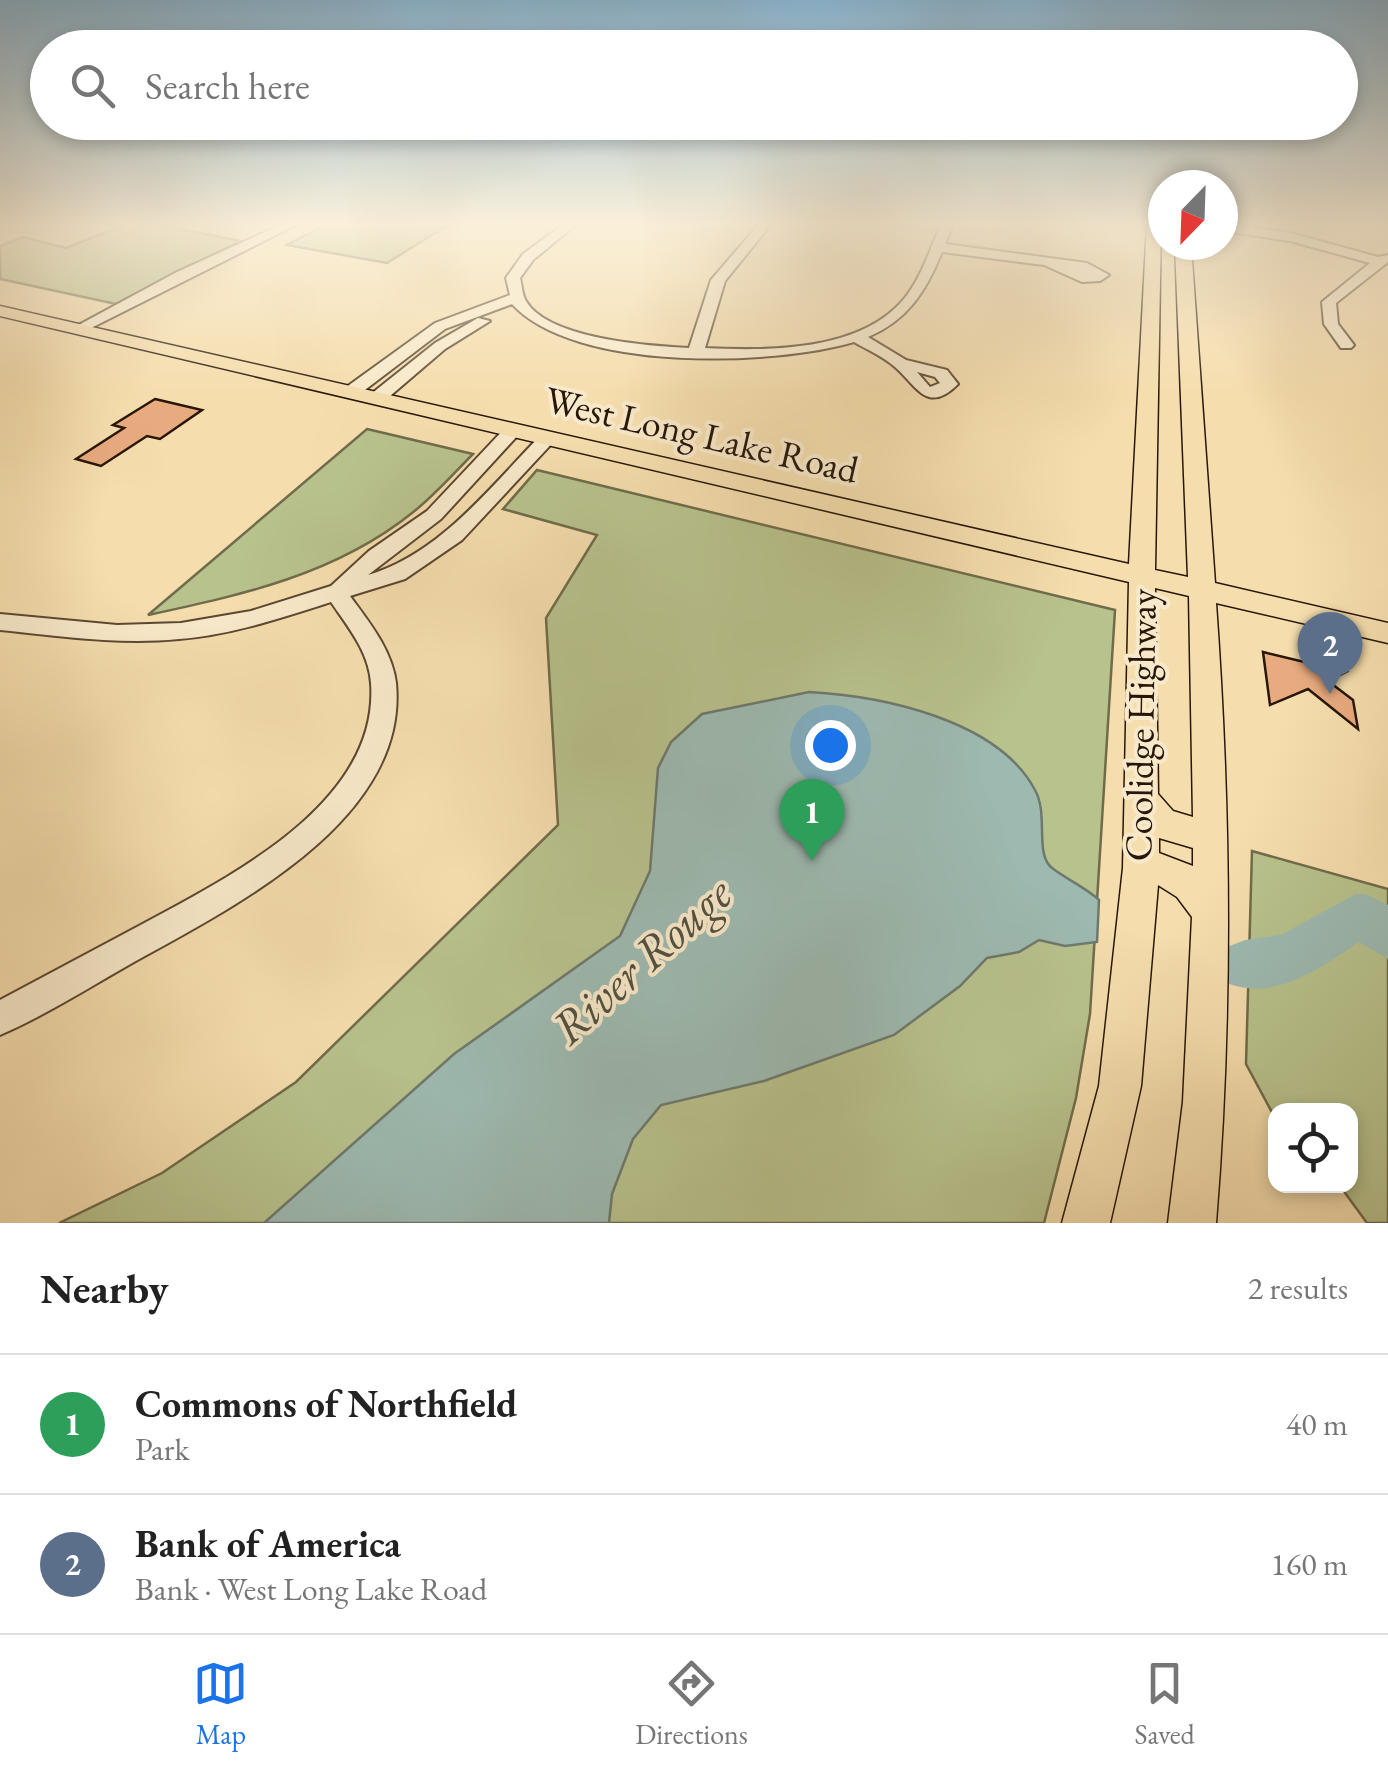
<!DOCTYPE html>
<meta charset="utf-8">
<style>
body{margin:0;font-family:"EB Garamond",serif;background:#f6f6f6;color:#222}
.controls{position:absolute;right:30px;bottom:30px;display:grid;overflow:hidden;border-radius:20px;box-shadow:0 5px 15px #0003}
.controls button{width:90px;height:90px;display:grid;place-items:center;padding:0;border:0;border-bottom:2px solid #e0e0e0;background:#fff;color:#222;font:50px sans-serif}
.compass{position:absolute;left:1148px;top:170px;width:90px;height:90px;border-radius:50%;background:#fff;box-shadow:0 5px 15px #0003;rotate:203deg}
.you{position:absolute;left:830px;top:745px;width:35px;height:35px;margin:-25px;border:8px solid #fff;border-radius:50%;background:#1a73e8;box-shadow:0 0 0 15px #1a73e833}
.badge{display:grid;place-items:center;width:65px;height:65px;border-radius:50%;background:#1a73e8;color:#fff;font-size:32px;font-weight:700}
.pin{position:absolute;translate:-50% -82px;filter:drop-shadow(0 2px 5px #0008)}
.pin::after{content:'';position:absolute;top:52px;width:35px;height:30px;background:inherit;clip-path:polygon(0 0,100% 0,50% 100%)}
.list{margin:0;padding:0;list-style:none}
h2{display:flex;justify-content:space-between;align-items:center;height:130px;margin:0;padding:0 40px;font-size:42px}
h2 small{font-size:32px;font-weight:400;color:#767676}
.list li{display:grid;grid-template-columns:65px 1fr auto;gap:30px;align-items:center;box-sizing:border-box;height:140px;padding:0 40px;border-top:2px solid #e0e0e0}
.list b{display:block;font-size:38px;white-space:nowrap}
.list p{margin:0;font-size:32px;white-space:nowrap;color:#767676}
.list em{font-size:32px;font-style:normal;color:#767676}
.icon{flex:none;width:55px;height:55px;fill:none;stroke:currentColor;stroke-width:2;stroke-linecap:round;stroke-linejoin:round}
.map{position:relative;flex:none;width:1388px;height:1223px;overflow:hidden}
.search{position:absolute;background:#fff;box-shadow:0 5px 15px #0003;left:30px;right:30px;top:30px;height:110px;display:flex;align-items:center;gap:25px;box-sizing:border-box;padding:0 35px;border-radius:55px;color:#767676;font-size:38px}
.sheet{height:410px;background:#fff}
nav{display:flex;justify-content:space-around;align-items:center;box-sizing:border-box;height:140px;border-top:2px solid #e0e0e0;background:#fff;font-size:28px;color:#767676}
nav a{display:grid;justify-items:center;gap:5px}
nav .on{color:#1a73e8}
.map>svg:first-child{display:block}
.green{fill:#b8c28d;stroke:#706c4b;stroke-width:2.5}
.water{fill:#9dbab1;stroke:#6e796e;stroke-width:2.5}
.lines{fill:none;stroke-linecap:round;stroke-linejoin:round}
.river{fill:#9dbab1;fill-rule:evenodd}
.building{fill:#e8ab7f;stroke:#281709;stroke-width:2.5}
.minor-casing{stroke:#5b4832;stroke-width:4}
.major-casing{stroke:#281709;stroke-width:3}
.minor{fill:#f8e9ca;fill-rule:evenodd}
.major{fill:#f5ddad;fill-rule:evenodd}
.labels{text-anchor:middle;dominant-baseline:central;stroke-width:8;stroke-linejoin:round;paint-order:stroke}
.street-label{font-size:38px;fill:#281709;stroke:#f8e9ca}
.near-water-label{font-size:48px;font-style:italic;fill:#515044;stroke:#f8e9ca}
</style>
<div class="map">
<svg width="1388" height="1223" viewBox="0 0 1388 1223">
<rect width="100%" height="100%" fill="#f5ddad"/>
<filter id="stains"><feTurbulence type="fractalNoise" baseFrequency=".002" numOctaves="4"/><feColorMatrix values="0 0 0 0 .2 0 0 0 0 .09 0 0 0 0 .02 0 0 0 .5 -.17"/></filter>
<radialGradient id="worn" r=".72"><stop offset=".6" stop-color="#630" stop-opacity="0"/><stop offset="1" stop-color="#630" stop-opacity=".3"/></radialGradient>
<g class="green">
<path d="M 128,223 L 153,223 L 240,241 L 116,304 L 0,279 L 0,246 L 23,237 L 66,248 Z"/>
<path d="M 329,223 L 451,223 L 387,263 L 287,245 Z"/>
<path d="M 367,429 L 473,454 C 453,474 434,496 412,513 C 335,575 241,595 148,615 Z"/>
<path d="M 537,470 L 1115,610 L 1090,1014 L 1076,1098 L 1044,1223 L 59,1223 L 162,1173 L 296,1082 L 558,825 L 546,618 L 597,535 L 503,509 Z"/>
<path d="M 1252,851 L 1388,889 L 1388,1223 L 1367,1223 L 1340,1186 L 1350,1186 L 1350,1110 L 1276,1110 L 1275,1118 L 1246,1064 Z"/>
</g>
<path class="water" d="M 809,692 C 883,696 998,720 1035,790 C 1048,813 1036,849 1049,865 C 1055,873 1087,888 1099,900 L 1097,942 L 1065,946 L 1039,940 L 1019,952 L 987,958 L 960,986 L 894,1035 L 764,1081 L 661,1105 L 633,1139 L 612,1194 L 609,1223 L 264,1223 L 454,1054 L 620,936 L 650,871 L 658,768 L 671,742 L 702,714 Z"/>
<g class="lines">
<path class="river" d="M 1356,894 L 1365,894 L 1388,905 L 1388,959 L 1359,942 C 1321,968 1274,1002 1227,983 L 1220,965 L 1227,947 L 1245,940 L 1281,935 Z"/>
</g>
<g class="building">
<path d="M 155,399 L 202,410 L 160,439 L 147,436 L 101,466 L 76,459 L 124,428 L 113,425 Z"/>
<path d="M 1263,652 L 1346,672 L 1328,681 L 1353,700 L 1358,729 L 1308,689 L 1270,705 Z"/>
</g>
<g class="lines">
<defs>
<g id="minor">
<path d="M 285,223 L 300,223 L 85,331 L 73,328 L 177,272 Z"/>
<path d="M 565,223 L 578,223 L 533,260 L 520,278 C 522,285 522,295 526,301 C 548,339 649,346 689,348 L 711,280 L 760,223 L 772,223 L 725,281 L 705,348 C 767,351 860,352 904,299 C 922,277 930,248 942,223 L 954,223 L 945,244 L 1087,263 L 1109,275 L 1100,281 L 1082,282 L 1044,265 L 942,252 C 926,291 908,320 868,337 L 906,360 L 947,370 L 958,384 C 927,415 917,386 895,367 C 884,357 868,350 854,342 C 772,366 574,372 512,304 L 445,329 L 357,396 L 345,396 L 345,388 L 435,323 L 510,295 L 506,278 L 523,254 ZM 917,372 L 935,377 L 940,383 L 930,387 Z"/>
<path d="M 1223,223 L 1291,233 L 1378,257 L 1388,255 L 1388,262 L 1336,303 L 1338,324 L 1354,345 L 1351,348 L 1341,348 L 1324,324 L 1322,302 L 1370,263 L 1290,241 L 1223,231 Z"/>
<path d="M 478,318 L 490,321 L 445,349 L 383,402 L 371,402 L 371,394 L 435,343 Z"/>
<path d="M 513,425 L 522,430 L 519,434 L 441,519 L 368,575 C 440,554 491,486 542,434 L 554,434 L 557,438 L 462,540 L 405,579 L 350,596 C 369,622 392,650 396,683 C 409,820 233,907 134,962 C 90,987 46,1015 0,1035 L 0,1000 C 45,976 90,952 135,928 C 225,879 380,805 371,683 C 369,652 348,627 331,602 C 281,618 231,635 179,639 C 119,645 60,636 0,630 L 0,614 L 117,625 L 181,623 L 251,611 L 331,586 L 369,551 L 427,511 L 507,426 Z"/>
</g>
<path id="major" d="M 1147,223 L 1161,223 L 1155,570 L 1188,577 L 1175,245 L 1191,245 L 1215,583 L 1388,623 L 1388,643 L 1216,603 C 1231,810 1233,1016 1216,1223 L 1168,1223 L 1183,1102 L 1192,917 L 1177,897 L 1158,885 L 1141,1086 L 1110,1223 L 1062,1223 L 1099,1086 L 1123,868 L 1129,582 L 0,316 L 0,306 L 1129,564 ZM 1155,588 L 1189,596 L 1193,817 L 1173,811 L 1158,794 ZM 1159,838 L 1193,848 L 1193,866 L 1159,853 Z"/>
</defs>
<use href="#minor" class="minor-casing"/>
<use href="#major" class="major-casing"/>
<use href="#minor" class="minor"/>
<use href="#major" class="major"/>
</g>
<linearGradient id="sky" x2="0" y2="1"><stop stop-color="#8ab6d2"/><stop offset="0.57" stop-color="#faf0da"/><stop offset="1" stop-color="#faf0da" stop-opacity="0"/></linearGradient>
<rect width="1388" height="394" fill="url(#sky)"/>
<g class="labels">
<g class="street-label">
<text transform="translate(702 434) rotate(13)">West Long Lake Road</text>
<text transform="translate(1140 725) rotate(-89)">Coolidge Highway</text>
</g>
<g class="near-water-label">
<text transform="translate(641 960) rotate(-42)">River Rouge</text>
</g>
</g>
<rect width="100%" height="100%" filter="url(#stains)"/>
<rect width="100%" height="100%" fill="url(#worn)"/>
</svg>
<div class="controls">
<button><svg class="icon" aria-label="locate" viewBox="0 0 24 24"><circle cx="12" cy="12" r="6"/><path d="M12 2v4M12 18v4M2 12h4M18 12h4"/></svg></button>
</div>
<svg class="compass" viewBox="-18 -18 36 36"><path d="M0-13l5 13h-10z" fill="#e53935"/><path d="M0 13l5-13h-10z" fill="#767676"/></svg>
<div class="you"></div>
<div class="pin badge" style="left:812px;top:861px;background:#2e9e5b">1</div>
<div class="pin badge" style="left:1330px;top:694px;background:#5c6f8a">2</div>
<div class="search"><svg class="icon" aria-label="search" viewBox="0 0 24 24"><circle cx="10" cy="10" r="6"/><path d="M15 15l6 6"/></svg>Search here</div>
</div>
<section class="sheet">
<h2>Nearby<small>2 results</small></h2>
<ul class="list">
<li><span class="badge" style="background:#2e9e5b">1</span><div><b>Commons of Northfield</b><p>Park</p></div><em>40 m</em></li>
<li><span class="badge" style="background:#5c6f8a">2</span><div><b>Bank of America</b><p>Bank · West Long Lake Road</p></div><em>160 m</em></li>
</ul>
</section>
<nav>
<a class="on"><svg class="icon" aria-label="map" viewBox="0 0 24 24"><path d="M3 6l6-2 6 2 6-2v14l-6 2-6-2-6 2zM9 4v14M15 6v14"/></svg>Map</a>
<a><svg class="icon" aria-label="directions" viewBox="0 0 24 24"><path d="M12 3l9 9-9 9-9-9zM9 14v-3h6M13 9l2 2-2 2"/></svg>Directions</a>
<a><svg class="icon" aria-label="saved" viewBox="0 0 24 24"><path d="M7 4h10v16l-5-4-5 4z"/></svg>Saved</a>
</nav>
